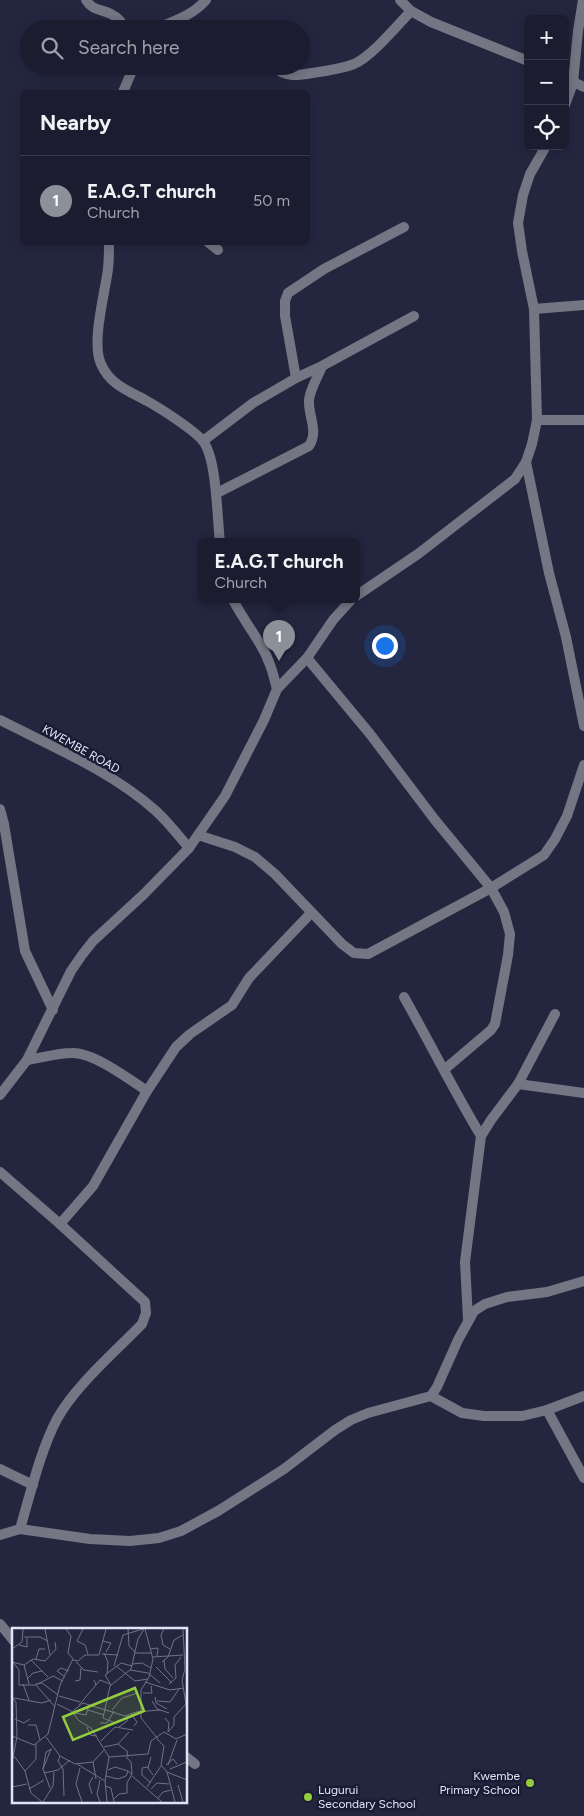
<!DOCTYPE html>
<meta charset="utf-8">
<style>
body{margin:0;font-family:Figtree,sans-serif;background:#28293c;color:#f1f3f6}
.controls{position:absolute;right:15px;top:15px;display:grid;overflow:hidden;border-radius:8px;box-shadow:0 2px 12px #0003}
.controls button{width:45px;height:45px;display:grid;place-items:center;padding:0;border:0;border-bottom:1px solid #393a4c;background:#1b1c30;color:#f1f3f6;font:25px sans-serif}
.you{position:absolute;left:384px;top:645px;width:18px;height:18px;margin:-12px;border:4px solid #fff;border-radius:50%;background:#1a73e8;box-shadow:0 0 0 8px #1a73e833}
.badge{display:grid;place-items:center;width:32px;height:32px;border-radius:50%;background:#8c9099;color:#fff;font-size:16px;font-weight:700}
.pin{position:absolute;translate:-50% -41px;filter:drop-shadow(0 1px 2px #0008)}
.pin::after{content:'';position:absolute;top:26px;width:18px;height:15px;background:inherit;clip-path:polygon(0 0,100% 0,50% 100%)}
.popup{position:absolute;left:198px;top:538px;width:162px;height:65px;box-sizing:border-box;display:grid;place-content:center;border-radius:8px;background:#1b1c30;filter:drop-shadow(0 1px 4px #0005);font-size:16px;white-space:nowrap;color:#a0a1ab}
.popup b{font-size:19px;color:#f1f3f6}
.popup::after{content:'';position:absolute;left:50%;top:100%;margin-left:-10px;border:10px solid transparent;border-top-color:#1b1c30}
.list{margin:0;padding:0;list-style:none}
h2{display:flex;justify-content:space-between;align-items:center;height:65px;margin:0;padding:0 20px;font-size:21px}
h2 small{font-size:16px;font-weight:400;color:#a0a1ab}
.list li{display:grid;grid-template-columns:32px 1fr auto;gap:15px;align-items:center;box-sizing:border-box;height:90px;padding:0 20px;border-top:1px solid #393a4c}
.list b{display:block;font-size:19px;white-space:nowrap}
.list p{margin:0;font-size:16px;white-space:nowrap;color:#a0a1ab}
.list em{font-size:16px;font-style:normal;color:#a0a1ab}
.icon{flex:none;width:28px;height:28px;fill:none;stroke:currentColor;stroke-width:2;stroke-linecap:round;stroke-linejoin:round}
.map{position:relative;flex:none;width:584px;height:1816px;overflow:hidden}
.search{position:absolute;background:#1b1c30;box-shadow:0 2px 12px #0003;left:20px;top:20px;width:290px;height:55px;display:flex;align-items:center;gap:12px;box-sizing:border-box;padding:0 18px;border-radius:28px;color:#a0a1ab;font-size:19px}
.panel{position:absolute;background:#1b1c30;box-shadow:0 2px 12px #0003;left:20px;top:90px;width:290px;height:155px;border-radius:8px}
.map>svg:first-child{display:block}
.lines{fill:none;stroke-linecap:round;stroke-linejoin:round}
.minor{stroke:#747684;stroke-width:10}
.poi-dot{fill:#93cc3d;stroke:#1a1c35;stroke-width:2}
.labels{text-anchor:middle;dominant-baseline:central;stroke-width:5;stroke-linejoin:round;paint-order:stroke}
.street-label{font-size:12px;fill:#e1e4f5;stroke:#1a1c35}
.poi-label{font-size:12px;fill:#e1e4f5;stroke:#1a1c35;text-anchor:end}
.inset-road{fill:none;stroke:#707288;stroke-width:1}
.view{fill:#93cc3d;fill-opacity:0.15;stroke:#93cc3d;stroke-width:2.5}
.inset-edge{fill:none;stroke:#e1e4f5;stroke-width:2.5}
</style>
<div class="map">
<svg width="584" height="1816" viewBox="0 0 584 1816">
<rect width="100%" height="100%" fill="#242640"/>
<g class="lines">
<g class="minor">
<path d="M 86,0 C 93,11 101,9 111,14 C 118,17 122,23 126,29"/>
<path d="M 400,0 L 411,11 L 431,22 L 528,61"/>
<path d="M 242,25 L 245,29"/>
<path d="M 155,29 C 174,21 192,16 206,0"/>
<path d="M 272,66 C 286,77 295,76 312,73 C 326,71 341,69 354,64 C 372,56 396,27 411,11"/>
<path d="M 565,78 L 584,87"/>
<path d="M 123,92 L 134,66"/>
<path d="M 565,105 L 573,83 L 578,31 L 583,0"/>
<path d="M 109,242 C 109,251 109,260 108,269 C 105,293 91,343 101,364 C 110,385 129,391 147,401 C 160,408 194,430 203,441 C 217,459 217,518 220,542"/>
<path d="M 208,242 L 218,250"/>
<path d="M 534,309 L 584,305"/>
<path d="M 296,378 L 285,316 L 285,301 L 288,293 L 324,269 L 404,227"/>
<path d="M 537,420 L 584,420"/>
<path d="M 203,441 L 253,403 L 296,378 L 322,366 L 414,316"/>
<path d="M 526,462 L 549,573 L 566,637 L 584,726"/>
<path d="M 217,493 L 309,446 C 319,431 308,416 309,400 C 310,389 318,377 322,366"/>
<path d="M 356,596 L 418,554 L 515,479 L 526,462 L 532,444 L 537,420 L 534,309 L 522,251 L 518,223 L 523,195 L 530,174 L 546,146"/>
<path d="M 233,600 C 241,615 251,629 260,644 C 269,658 273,673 277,689"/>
<path d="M 307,658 L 370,734 L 435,820 L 491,888 L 504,912 L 510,934 L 508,955 L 495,1024 L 491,1030 L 445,1069"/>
<path d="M 0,720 C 53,747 111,771 156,811 C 168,822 178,835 189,848"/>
<path d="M 0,809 L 4,824 L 25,951 L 53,1010"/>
<path d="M 198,835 L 235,847 L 255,857 L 275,874 L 342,944 L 354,953 L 368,954 L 491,888 L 544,855 L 555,839 L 567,816 L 584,765"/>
<path d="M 404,997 C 430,1043 454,1091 481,1136"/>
<path d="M 27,1060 C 41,1058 57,1053 72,1053 C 93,1052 129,1079 147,1091"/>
<path d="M 518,1084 L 584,1093"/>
<path d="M 0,1095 L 27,1060 L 71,971 L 82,955 L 93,941 L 144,894 L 189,848 L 225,796 L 264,720 L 277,689 L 307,658 L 333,620 L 351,600"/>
<path d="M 0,1172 L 60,1224 L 145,1302 L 146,1313 L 142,1324 C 116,1351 75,1386 57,1419 C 41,1449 30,1495 20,1529"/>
<path d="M 60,1224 L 93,1186 L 147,1091 L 176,1047 L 190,1034 L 232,1005 L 249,978 L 311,913"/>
<path d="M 468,1319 L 465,1262 L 481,1136 L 491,1120 L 518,1084 L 555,1014"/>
<path d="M 431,1396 L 462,1413 L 484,1416 L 522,1416 L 547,1410 L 584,1396"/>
<path d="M 547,1410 L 584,1478"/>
<path d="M 0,1469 L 33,1485"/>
<path d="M 0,1535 L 20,1529 L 90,1539 L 130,1541 L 159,1538 L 181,1531 L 218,1511 L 284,1469 L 335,1430 L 351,1420 L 368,1413 L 431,1396 L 437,1387 L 458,1340 L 474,1311 L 485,1304 L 507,1297 L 547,1292 L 584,1281"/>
<path d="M 0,1624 L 14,1641"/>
<path d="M 186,1757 L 195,1764"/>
</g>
</g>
<g class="poi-dot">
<circle cx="530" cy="1783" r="5"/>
<circle cx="308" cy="1797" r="5"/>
</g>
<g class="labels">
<g class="street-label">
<text transform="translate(81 749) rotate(29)">KWEMBE ROAD</text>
</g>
<g class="poi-label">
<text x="520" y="1776">Kwembe<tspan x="520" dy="14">Primary School</tspan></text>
<text x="318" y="1790" text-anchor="start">Lugurui<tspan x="318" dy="14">Secondary School</tspan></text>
</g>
</g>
<g transform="translate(12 1628)">
<rect width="175" height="175" fill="#242640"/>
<path class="inset-road" d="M 33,1 L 38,27M 71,1 L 65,13 L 73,17 L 76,26M 116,1 L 117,18 L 123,24M 133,1 L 141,31 L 137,49 L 129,62 L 129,90 L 146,111M 152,1 L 149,7 L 151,17 L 158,21M 12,9 L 28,9 L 36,13M 90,13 L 99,15 L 94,24M 7,17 L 15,19 L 15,10M 0,21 L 10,14 L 11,1M 138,21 L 146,20 L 145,28M 92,25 L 96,34 L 95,46M 123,25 L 139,25M 90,26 L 106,27M 141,29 L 171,27M 24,31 L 27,21 L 33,21M 19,32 L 36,49M 61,32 L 66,33 L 73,27 L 87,27 L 94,1M 152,32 L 153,41 L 161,50M 0,33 L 7,42 L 7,57 L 24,57 L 43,79M 0,34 L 12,37 L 21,31 L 33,33 L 44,21 L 43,14M 64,34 L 72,42 L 86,44M 150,34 L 156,29 L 162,12 L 171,7M 120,36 L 130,35 L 139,40M 12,37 L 17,56M 102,38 L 111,7 L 131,1M 104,38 L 123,53 L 136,51M 144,39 L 160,55M 118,42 L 136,45 L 148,55M 53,49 L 45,43 L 49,40 L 57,43M 16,50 L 21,45 L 30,43M 63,53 L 68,52 L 69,40M 133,54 L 158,62 L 172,60M 11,56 L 17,72M 24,56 L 30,55 L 46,67M 157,56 L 164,50 L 163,37 L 169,29M 24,57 L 41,48 L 51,53M 84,57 L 88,52 L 98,56M 99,57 L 93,47 L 109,35 L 120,38M 131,65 L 140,65 L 139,58M 47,68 L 68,74M 0,69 L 4,74 L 5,109 L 0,134M 143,69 L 144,75 L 155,81M 2,70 L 30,75 L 39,72M 140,73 L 145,81 L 157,85M 145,73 L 158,74 L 167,61M 45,76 L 61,84 L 66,92 L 79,100 L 97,129 L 136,126 L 139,113 L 152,104 L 164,111 L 175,106M 67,77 L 84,57 L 82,52M 93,81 L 98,58 L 119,41 L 126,11 L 132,1M 93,81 L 91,90 L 103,95M 76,82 L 92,87M 100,82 L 110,70 L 123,66 L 125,62M 61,83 L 71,75 L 113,88 L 124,84 L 148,82M 63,85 L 74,87 L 77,77M 119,86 L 125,94 L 122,98M 153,90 L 157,95 L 156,104M 3,91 L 12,95 L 18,91M 88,95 L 95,95 L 102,83M 16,97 L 24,97 L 28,112M 75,99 L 78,107 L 85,108M 107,99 L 115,93 L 115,88M 156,104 L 162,97 L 162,89 L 174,76 L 170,52 L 173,41 L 171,1M 0,108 L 22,117 L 36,106 L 48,57 L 61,31 L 56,25 L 59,8 L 54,1M 34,109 L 48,128 L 63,136 L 81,134 L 92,122M 145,111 L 152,118 L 149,137 L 155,144 L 163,174M 89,113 L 103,99 L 121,102M 106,116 L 115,123 L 116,129M 92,119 L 106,116 L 117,104M 2,128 L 13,143 L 19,165 L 30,174M 48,128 L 46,133 L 51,141 L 52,168M 139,129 L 136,140 L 141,147M 81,134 L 84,151M 65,136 L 93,153 L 97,129M 154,137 L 161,131 L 165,136M 156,137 L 165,112M 136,139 L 130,140 L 130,147 L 139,155M 68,140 L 64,156 L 70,174M 31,141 L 39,121M 158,141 L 175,134M 96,142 L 103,139 L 116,143M 13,143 L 24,131 L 24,116M 155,144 L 175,152M 32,145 L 46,142 L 58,132M 94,148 L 106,151 L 114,148 L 116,143 L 120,146M 120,148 L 150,174M 88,152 L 85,166 L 88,174M 93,153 L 95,174M 166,157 L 171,174M 93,158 L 99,160 L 102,174M 0,159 L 15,156M 135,159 L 149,138M 38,160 L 31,141 L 34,124 L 40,121M 17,161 L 32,152M 139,161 L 145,155 L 157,156M 80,166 L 77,156 L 81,149M 146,170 L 151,164 L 159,162M 102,171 L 107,166 L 115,165 L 115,155 L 120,146 L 119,134 L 114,129M 31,174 L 41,158 L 42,144"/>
<path class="view" d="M 123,60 L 132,83 L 61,112 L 51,89 Z"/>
<rect width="175" height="175" class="inset-edge"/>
</g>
</svg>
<div class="controls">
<button>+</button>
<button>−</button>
<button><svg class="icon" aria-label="locate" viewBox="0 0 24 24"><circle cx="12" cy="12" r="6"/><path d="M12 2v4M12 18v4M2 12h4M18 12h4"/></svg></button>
</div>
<div class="you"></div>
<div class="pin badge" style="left:279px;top:661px">1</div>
<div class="popup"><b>E.A.G.T church</b>Church</div>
<div class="search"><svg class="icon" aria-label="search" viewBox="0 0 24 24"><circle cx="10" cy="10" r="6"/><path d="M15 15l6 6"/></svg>Search here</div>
<section class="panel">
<h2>Nearby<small></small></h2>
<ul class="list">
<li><span class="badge">1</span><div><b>E.A.G.T church</b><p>Church</p></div><em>50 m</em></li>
</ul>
</section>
</div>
